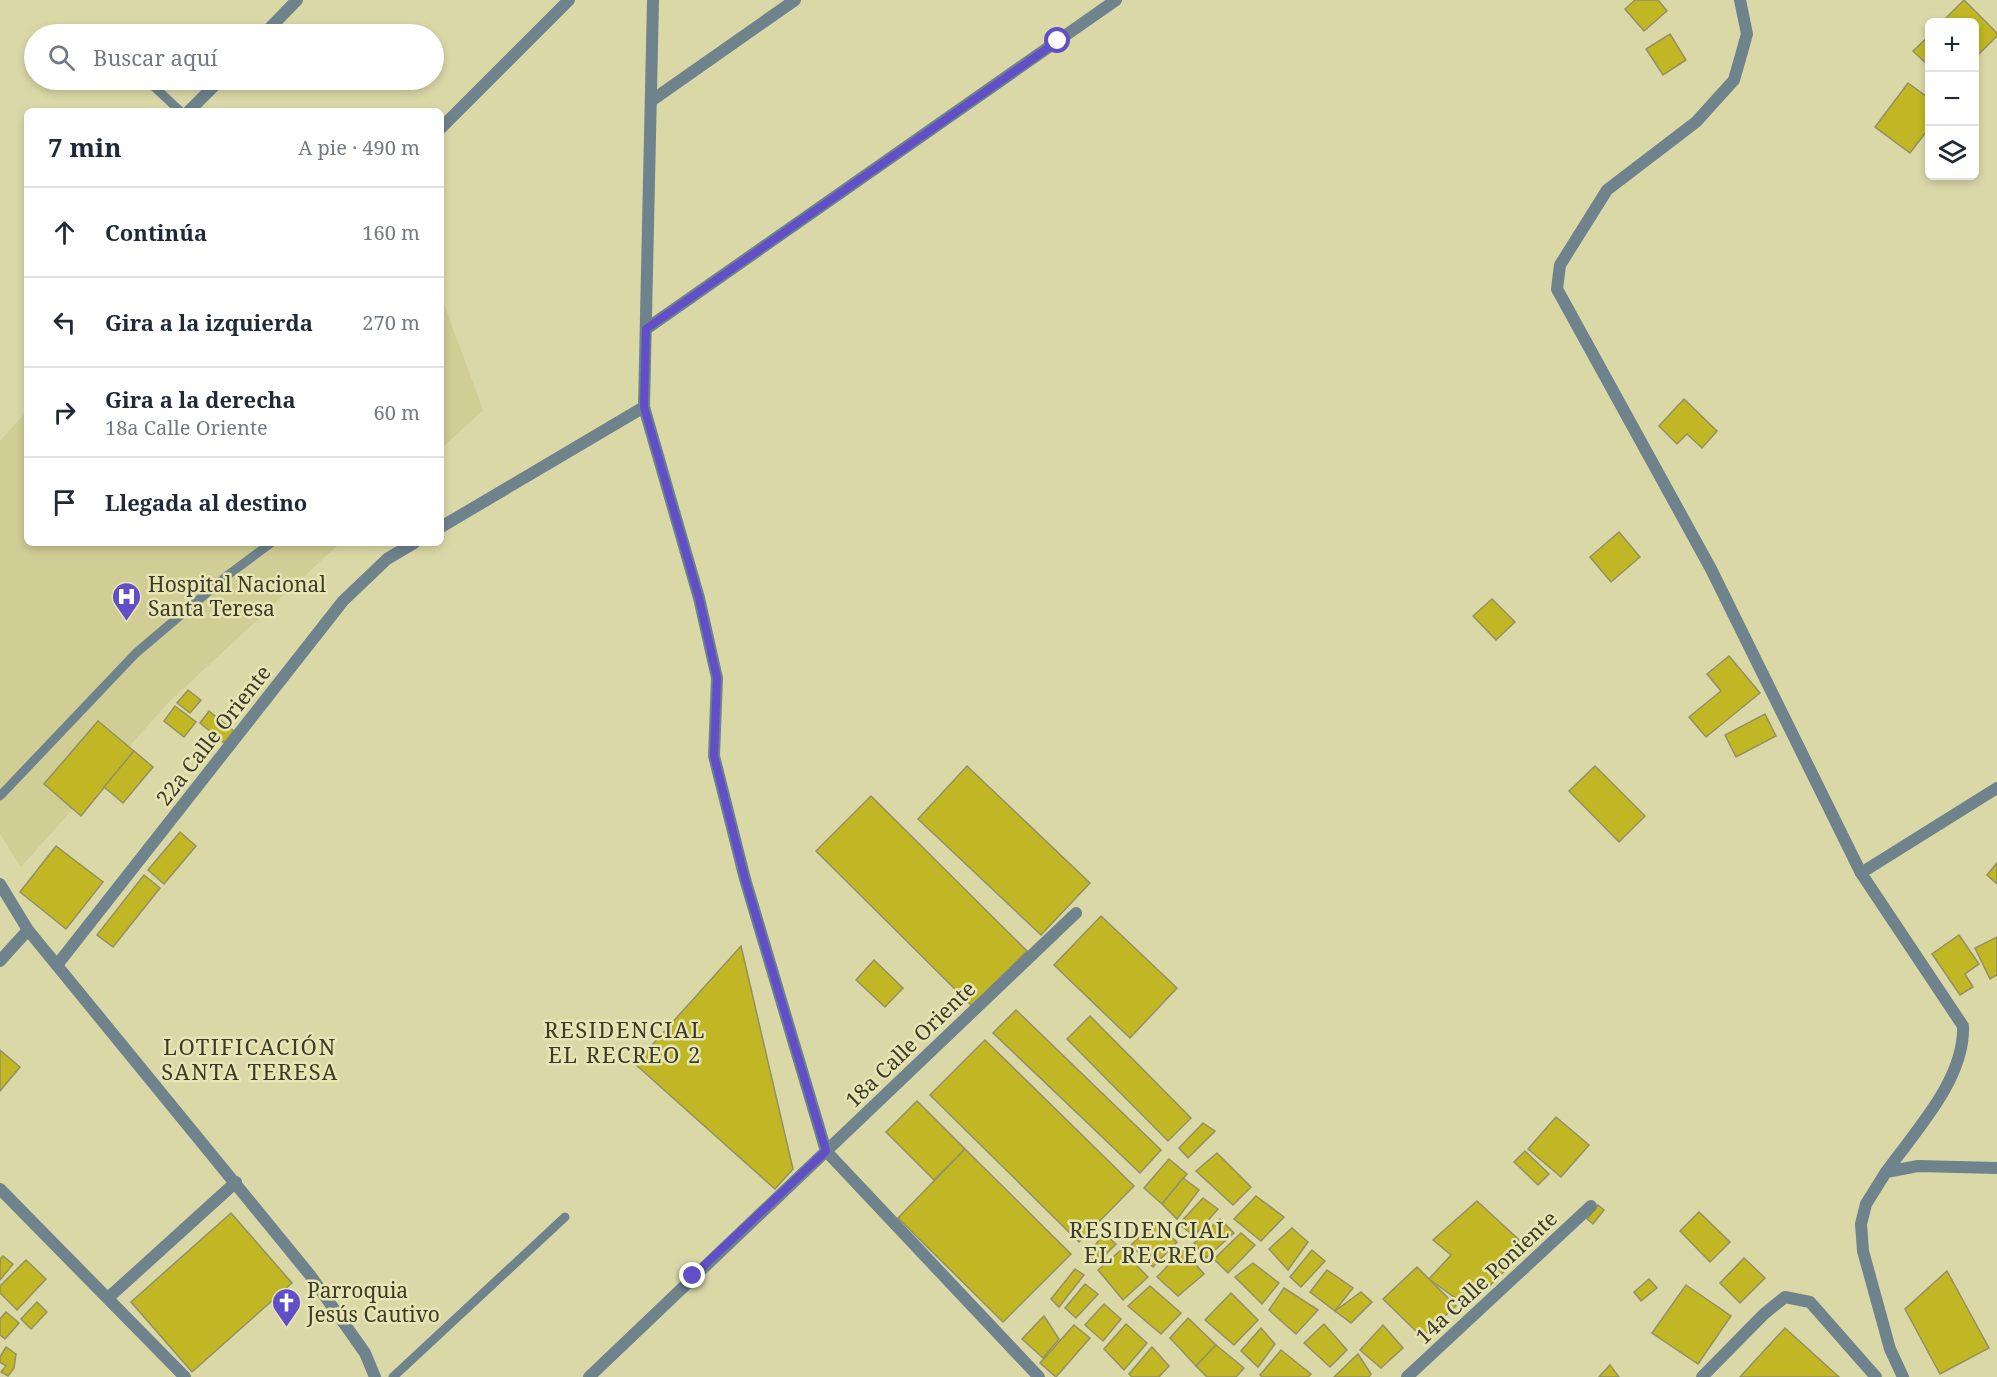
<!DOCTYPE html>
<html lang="es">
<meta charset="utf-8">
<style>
body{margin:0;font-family:"Noto Serif",serif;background:#f6f6f7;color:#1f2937}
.controls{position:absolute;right:18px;top:18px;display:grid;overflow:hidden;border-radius:9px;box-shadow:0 3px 9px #0003}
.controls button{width:54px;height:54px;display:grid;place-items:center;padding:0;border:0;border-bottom:2px solid #e0e1e3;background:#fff;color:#1f2937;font:30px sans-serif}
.stop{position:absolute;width:18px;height:18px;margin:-14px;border:4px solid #614fc8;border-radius:50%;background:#fff}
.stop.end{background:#614fc8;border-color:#fff;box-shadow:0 2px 6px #0008}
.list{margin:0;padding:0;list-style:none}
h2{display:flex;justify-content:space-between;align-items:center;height:78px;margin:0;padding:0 24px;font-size:26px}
h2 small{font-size:20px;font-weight:400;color:#747a83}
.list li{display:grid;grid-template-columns:39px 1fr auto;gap:18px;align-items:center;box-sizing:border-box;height:90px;padding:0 24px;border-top:2px solid #e0e1e3}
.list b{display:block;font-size:22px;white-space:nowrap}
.list p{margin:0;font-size:20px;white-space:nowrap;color:#747a83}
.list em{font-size:20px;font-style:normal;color:#747a83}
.icon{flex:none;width:33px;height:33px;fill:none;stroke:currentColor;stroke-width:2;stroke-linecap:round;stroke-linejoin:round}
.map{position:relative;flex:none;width:1997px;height:1377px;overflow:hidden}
.search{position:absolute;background:#fff;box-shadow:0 3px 9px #0003;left:24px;top:24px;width:420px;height:66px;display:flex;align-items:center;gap:15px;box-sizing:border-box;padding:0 21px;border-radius:33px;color:#747a83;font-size:22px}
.panel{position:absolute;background:#fff;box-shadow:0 3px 9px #0003;left:24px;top:108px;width:420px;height:438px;border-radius:9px}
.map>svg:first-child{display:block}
.built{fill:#d0cd95}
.building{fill:#c1b724;stroke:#939063;stroke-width:1.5}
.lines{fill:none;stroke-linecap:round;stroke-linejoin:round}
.service{stroke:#6e838c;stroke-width:9}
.minor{stroke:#6e838c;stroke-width:12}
.tertiary{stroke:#6e838c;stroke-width:12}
.route{stroke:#614fc8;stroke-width:8}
.labels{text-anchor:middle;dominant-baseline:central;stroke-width:5;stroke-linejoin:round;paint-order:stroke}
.poi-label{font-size:21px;fill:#3c3b27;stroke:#e8e5b5;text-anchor:start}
.street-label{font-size:21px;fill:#3c3b27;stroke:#e8e5b5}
.neighbourhood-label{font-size:22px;letter-spacing:1.5px;fill:#3c3b27;stroke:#e8e5b5}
</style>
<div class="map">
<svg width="1997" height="1377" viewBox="0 0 1997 1377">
<rect width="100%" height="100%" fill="#dbd8a8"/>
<g class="built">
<path d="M 441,296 L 483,410 L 441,449 Z"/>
<path d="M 27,411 L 27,543 L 340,543 L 169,702 L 21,867 L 0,834 L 0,441 Z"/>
</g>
<g class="building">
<path d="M 1635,0 L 1658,0 L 1667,11 L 1644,31 L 1625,9 Z"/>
<path d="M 1964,0 L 1997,33 L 1997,36 L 1974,59 L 1974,22 L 1942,22 Z"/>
<path d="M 1670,34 L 1686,60 L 1663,75 L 1646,49 Z"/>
<path d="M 1930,35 L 1930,67 L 1913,51 Z"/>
<path d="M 1908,83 L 1930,99 L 1930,127 L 1910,153 L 1875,127 Z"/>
<path d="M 1684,399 L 1717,431 L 1702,448 L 1687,434 L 1677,444 L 1659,426 Z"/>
<path d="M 1619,532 L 1640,557 L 1611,582 L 1590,557 Z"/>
<path d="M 1492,599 L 1515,622 L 1496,640 L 1473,616 Z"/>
<path d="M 1729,656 L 1760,693 L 1706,737 L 1689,717 L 1721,691 L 1707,674 Z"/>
<path d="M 188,690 L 201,700 L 190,713 L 177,703 Z"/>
<path d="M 175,706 L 196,722 L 184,737 L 164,721 Z"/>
<path d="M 209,711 L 234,731 L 224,743 L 200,723 Z"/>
<path d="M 1765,714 L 1776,736 L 1736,757 L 1725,735 Z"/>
<path d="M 98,721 L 134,751 L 81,816 L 44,784 Z"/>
<path d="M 134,751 L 153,767 L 123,803 L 104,787 Z"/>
<path d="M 967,766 L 1090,883 L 1041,935 L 918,819 Z"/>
<path d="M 1595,766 L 1645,816 L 1619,842 L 1569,791 Z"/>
<path d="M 871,796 L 1027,951 L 972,1006 L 816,851 Z"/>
<path d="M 180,832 L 196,846 L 164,884 L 148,870 Z"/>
<path d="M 56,846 L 103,882 L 66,929 L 20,892 Z"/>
<path d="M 1997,863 L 1997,884 L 1987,875 Z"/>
<path d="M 144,875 L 160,888 L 113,947 L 97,935 Z"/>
<path d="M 1101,916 L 1177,988 L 1130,1038 L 1054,965 Z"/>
<path d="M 1959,935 L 1979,964 L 1965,974 L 1973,987 L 1960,995 L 1932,954 Z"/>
<path d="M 1997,937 L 1997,975 L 1990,979 L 1975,948 Z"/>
<path d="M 741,946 L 793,1169 L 775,1189 L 635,1064 Z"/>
<path d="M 874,960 L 903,988 L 885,1007 L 856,980 Z"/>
<path d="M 1016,1010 L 1161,1150 L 1140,1173 L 993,1033 Z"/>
<path d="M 1090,1016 L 1191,1118 L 1168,1141 L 1067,1039 Z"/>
<path d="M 985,1040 L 1134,1186 L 1079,1242 L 930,1095 Z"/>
<path d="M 0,1050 L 20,1067 L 0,1091 Z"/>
<path d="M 917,1101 L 965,1149 L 934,1180 L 886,1132 Z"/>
<path d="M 1556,1117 L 1589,1145 L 1561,1177 L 1528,1149 Z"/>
<path d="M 1203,1123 L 1215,1131 L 1188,1158 L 1179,1148 Z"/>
<path d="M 965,1149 L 1071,1254 L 1003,1322 L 898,1218 Z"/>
<path d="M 1525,1151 L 1549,1174 L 1538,1185 L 1514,1162 Z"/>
<path d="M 1217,1153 L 1251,1187 L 1233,1205 L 1196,1171 Z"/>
<path d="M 1169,1159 L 1187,1174 L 1162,1204 L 1144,1188 Z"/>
<path d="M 1183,1178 L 1199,1190 L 1177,1219 L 1162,1204 Z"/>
<path d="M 1256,1196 L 1284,1217 L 1261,1241 L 1234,1219 Z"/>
<path d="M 1203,1198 L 1218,1209 L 1194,1236 L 1179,1224 Z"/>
<path d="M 1477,1201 L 1528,1248 L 1474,1301 L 1458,1300 L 1429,1279 L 1451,1255 L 1433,1240 Z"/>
<path d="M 1598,1205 L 1604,1210 L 1593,1224 L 1587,1219 Z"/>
<path d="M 1699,1212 L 1730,1242 L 1710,1262 L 1680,1231 Z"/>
<path d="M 231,1213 L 292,1283 L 192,1372 L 131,1302 Z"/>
<path d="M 1220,1219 L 1234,1233 L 1206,1258 L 1194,1243 Z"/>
<path d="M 1154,1223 L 1177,1242 L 1153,1267 L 1131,1245 Z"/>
<path d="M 1292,1228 L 1308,1242 L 1288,1270 L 1269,1249 Z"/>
<path d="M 1104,1233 L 1116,1244 L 1097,1263 L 1088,1255 Z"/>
<path d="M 1241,1233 L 1255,1245 L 1228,1273 L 1214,1259 Z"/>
<path d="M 1121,1250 L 1148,1277 L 1123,1300 L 1098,1270 Z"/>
<path d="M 1183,1250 L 1204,1274 L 1178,1296 L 1157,1277 Z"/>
<path d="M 1312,1250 L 1325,1261 L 1301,1287 L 1290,1277 Z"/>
<path d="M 3,1256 L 13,1264 L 0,1280 L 0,1259 Z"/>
<path d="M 1744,1258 L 1765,1278 L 1740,1303 L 1720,1283 Z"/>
<path d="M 26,1260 L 46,1279 L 17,1310 L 0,1293 L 0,1286 Z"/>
<path d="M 1253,1263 L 1279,1283 L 1262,1304 L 1235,1277 Z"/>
<path d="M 1417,1267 L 1456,1306 L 1422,1337 L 1383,1299 Z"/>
<path d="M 1075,1269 L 1084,1275 L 1059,1307 L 1051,1299 Z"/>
<path d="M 1327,1270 L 1353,1288 L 1335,1311 L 1310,1292 Z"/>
<path d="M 1947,1271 L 1989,1348 L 1940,1374 L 1905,1309 Z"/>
<path d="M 1649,1279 L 1657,1288 L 1641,1301 L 1634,1292 Z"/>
<path d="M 1085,1284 L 1098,1294 L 1076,1318 L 1065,1308 Z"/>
<path d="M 1686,1285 L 1731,1316 L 1698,1364 L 1652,1333 Z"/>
<path d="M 1150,1286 L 1181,1313 L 1161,1334 L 1128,1306 Z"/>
<path d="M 1284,1288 L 1318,1310 L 1296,1334 L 1269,1310 Z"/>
<path d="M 1361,1292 L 1372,1302 L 1351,1323 L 1335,1311 Z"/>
<path d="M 1231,1293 L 1258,1320 L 1234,1345 L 1205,1320 Z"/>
<path d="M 37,1302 L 47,1312 L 31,1329 L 21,1319 Z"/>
<path d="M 1104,1304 L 1121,1319 L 1103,1341 L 1085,1325 Z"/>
<path d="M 6,1312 L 19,1323 L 5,1339 L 0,1335 L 0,1319 Z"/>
<path d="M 1044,1316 L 1059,1339 L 1043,1358 L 1022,1339 Z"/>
<path d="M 1188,1318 L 1216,1345 L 1196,1366 L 1170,1338 Z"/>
<path d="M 1126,1324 L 1147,1343 L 1124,1370 L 1104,1349 Z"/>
<path d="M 1324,1324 L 1347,1350 L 1330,1367 L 1304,1343 Z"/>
<path d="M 1074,1325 L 1090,1338 L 1056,1377 L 1040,1363 Z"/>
<path d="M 1383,1325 L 1403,1348 L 1381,1368 L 1360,1350 Z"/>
<path d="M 1261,1328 L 1275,1344 L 1258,1367 L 1241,1351 Z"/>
<path d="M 1785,1328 L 1839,1377 L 1740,1377 Z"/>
<path d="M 1216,1345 L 1244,1368 L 1236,1377 L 1207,1377 L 1196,1366 Z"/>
<path d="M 6,1347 L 16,1354 L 14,1368 L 8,1376 L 1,1372 L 6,1366 L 0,1362 L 0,1357 Z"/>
<path d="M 1152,1347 L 1169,1366 L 1159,1377 L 1132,1377 L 1129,1374 Z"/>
<path d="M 1281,1350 L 1311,1374 L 1308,1377 L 1262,1377 L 1260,1375 Z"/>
<path d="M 1358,1354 L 1371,1374 L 1369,1377 L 1334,1377 Z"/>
<path d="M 1610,1365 L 1619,1377 L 1599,1377 Z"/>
</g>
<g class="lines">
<g class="service">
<path d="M 147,80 L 180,111"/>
<path d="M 0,796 L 136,653 L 228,575 L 271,543"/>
<path d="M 393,1377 L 565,1217"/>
</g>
<g class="minor">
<path d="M 653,0 L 644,407 L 699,598 L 717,678 L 714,756 L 745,879 L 826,1151 L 1039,1377"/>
<path d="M 1740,0 L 1747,34 L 1734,80 L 1696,122 L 1607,190 L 1560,265 L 1557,289 L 1711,569 L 1861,873 L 1963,1026 C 1965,1079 1916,1130 1886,1172"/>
<path d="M 264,34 L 297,0"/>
<path d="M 651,101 L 795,0"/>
<path d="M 189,111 L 220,80"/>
<path d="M 441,128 L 569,0"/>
<path d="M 646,329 L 1116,0"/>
<path d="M 441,527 L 644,407"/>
<path d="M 1861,873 L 1997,788"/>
<path d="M 0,961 L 28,930"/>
<path d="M 57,965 L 343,601 L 387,559 L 414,543"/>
<path d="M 0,1189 L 185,1377"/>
<path d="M 108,1298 L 236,1182"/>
<path d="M 589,1377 L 1076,913"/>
<path d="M 1407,1377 L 1591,1206"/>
<path d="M 1702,1377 L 1764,1314 L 1785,1297 L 1810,1302 L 1876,1377"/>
<path d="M 1903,1377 L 1890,1349 L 1863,1251 L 1861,1224 L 1866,1204 L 1886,1172 L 1918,1166 L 1997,1168"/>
</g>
<path class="tertiary" d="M 0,884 L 28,930 L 310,1275 L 365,1353 L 375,1377"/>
</g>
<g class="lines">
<path class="route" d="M 693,1276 L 826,1151 L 745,879 L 714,756 L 717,678 L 699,598 L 644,407 L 646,329 L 1058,41"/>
</g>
<defs>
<symbol id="hospital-pin" viewBox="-11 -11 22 30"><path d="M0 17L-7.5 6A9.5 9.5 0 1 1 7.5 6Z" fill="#614fc8" stroke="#e8e5b5"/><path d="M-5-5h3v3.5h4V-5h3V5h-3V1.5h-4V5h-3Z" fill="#fff"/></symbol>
<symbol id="church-pin" viewBox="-11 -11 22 30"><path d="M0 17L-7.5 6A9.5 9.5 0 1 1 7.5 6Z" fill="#614fc8" stroke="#e8e5b5"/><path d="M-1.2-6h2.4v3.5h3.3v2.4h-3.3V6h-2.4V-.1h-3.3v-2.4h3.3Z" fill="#fff"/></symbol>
</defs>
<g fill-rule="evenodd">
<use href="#hospital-pin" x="110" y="580" width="33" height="45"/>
<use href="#church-pin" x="270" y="1286" width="33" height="45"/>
</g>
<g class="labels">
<g class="poi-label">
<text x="148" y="584">Hospital Nacional<tspan x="148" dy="24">Santa Teresa</tspan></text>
<text x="307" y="1290">Parroquia<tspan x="307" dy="24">Jesús Cautivo</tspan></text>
</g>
<g class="street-label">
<text transform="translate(213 735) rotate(-52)">22a Calle Oriente</text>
<text transform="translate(910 1044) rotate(-44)">18a Calle Oriente</text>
<text transform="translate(1486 1277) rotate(-43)">14a Calle Poniente</text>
</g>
<g class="neighbourhood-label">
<text x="625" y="1029">RESIDENCIAL<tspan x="625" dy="25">EL RECREO 2</tspan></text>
<text x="250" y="1046">LOTIFICACIÓN<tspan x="250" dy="25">SANTA TERESA</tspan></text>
<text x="1150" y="1229">RESIDENCIAL<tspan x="1150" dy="25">EL RECREO</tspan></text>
</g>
</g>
</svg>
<div class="controls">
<button>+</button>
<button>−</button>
<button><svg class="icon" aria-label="layers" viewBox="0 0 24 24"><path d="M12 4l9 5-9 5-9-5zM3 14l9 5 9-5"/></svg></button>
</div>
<div class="stop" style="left:1058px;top:41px"></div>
<div class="stop end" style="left:693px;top:1276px"></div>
<div class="search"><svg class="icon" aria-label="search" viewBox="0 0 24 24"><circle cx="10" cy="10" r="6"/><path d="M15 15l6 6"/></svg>Buscar aquí</div>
<section class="panel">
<h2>7 min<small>A pie · 490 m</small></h2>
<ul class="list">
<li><svg class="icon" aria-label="ahead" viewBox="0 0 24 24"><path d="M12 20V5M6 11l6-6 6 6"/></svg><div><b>Continúa</b></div><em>160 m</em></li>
<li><svg class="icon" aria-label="left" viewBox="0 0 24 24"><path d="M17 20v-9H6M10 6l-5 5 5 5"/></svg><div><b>Gira a la izquierda</b></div><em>270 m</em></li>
<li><svg class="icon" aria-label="right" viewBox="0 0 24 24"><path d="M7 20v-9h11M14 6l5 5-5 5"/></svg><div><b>Gira a la derecha</b><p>18a Calle Oriente</p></div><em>60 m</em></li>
<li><svg class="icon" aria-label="arrive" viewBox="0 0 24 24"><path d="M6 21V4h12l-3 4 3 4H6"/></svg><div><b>Llegada al destino</b></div></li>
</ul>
</section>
</div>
